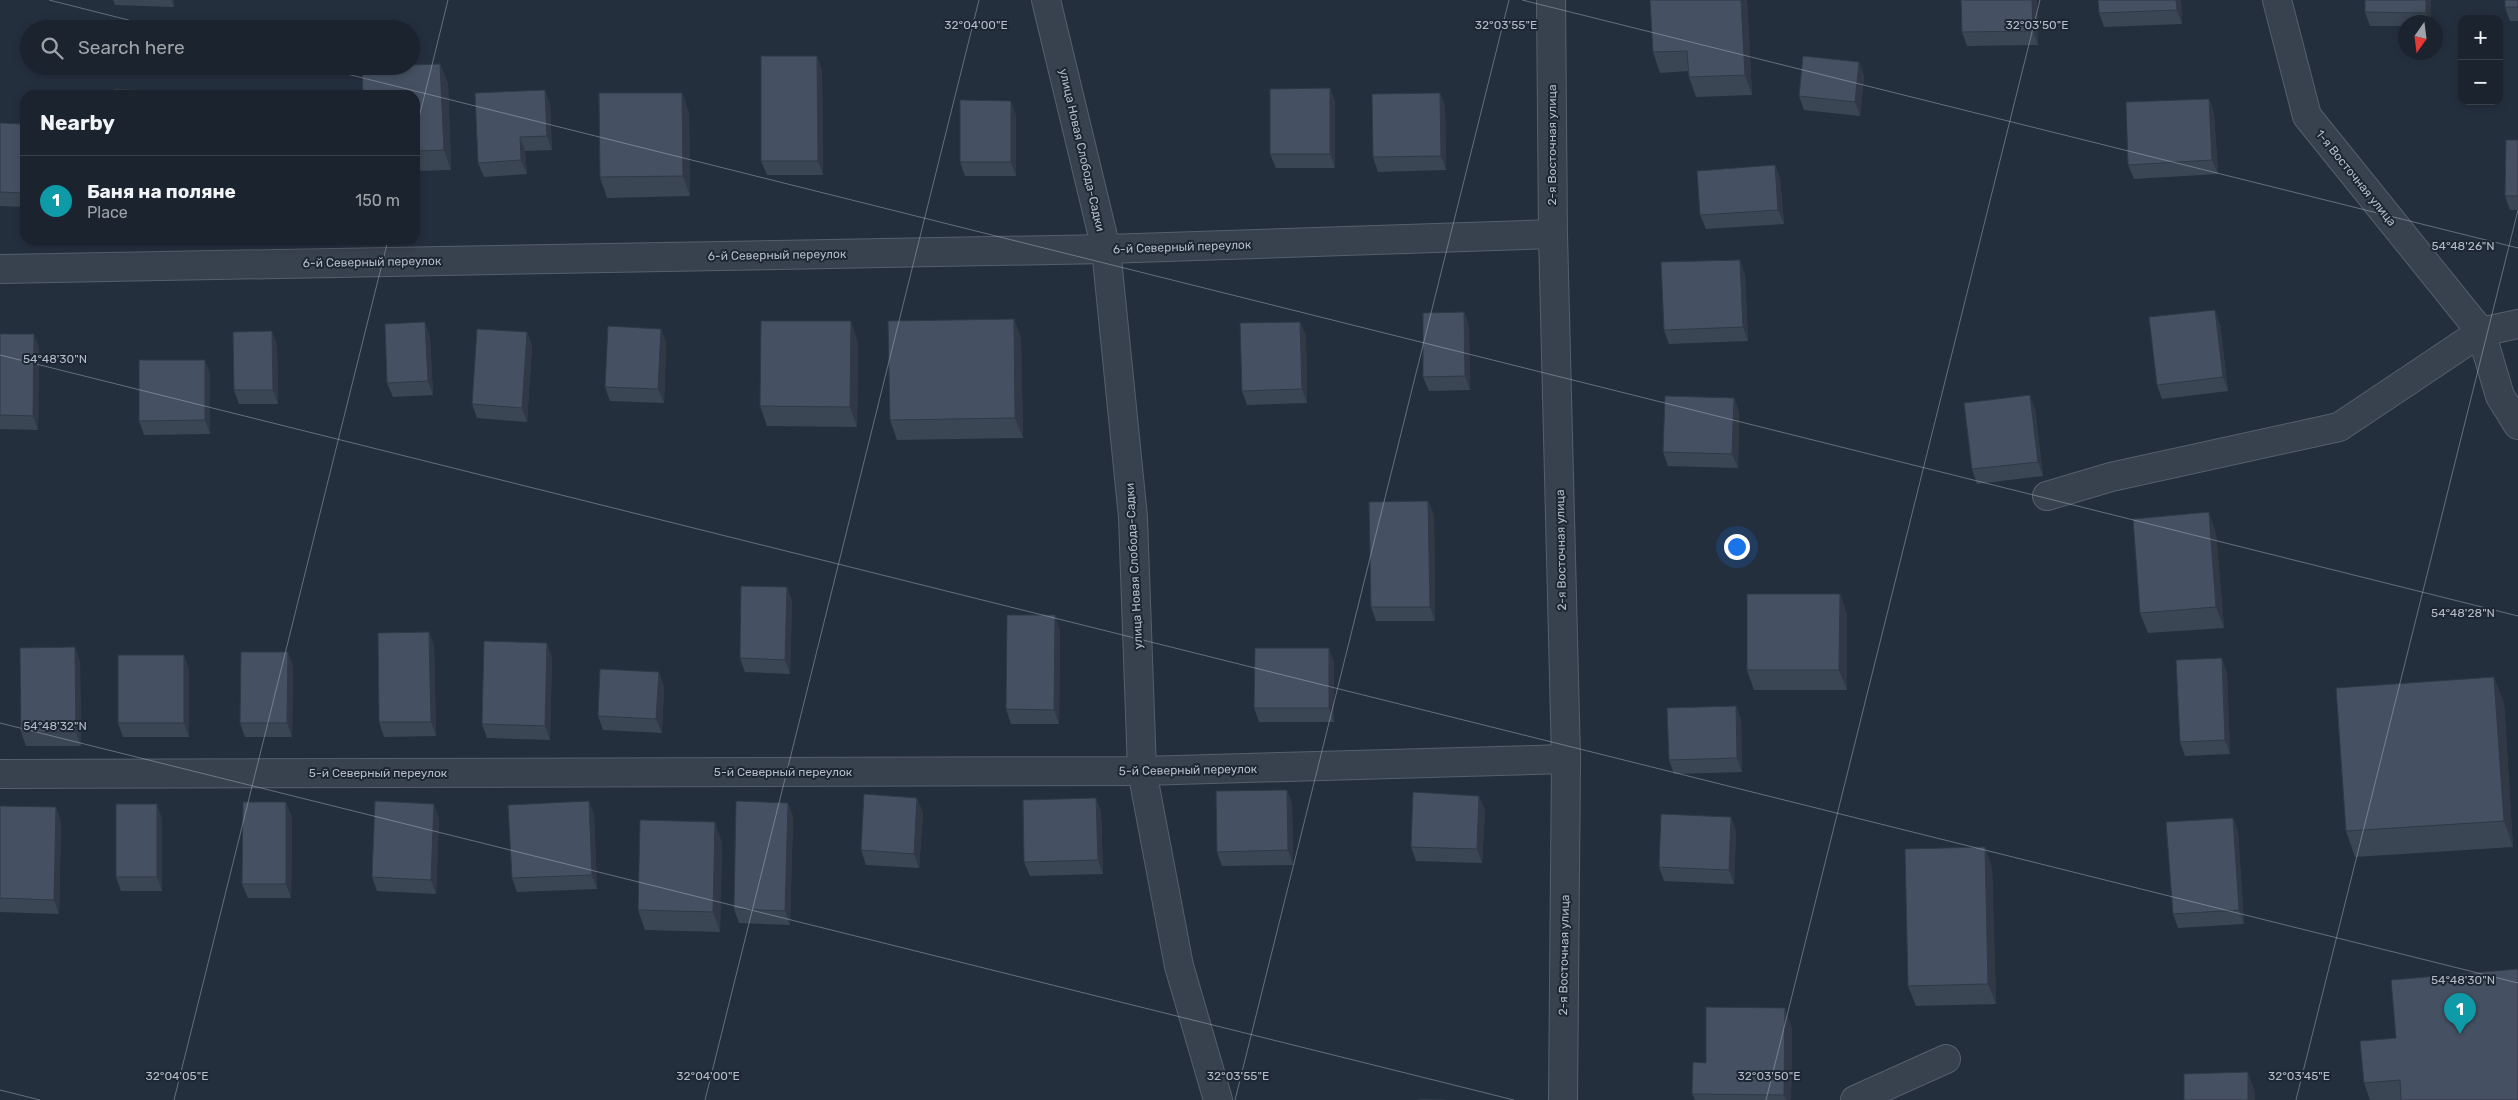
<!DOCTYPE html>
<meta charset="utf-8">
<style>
body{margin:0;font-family:Rubik,sans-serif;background:#242b36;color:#f1f3f6}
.controls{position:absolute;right:15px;top:15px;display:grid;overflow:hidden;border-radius:10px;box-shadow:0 2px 8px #0003}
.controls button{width:45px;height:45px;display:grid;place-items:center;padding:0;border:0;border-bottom:1px solid #39404a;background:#1b232e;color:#f1f3f6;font:25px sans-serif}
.compass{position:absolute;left:2398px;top:15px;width:45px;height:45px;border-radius:50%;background:#1b232e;box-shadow:0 2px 8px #0003;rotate:194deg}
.you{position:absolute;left:1736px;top:546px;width:18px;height:18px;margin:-12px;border:4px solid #fff;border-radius:50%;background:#1a73e8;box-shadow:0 0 0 8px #1a73e833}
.badge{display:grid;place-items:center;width:32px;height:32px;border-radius:50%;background:#1a73e8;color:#fff;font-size:16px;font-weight:700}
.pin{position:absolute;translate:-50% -41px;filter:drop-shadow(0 1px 2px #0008)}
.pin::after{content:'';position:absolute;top:26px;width:18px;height:15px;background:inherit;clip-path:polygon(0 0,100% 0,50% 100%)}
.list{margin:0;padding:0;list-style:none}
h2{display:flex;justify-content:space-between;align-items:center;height:65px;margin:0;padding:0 20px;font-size:21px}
h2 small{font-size:16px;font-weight:400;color:#a0a4aa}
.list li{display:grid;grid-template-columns:32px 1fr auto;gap:15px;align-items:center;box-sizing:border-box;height:90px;padding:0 20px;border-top:1px solid #39404a}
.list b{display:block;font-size:19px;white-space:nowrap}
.list p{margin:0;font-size:16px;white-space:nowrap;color:#a0a4aa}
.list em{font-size:16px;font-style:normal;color:#a0a4aa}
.icon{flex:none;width:28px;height:28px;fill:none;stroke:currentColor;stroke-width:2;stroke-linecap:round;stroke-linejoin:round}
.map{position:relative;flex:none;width:2518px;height:1100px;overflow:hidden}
.search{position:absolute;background:#1b232e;box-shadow:0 2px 8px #0003;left:20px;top:20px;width:400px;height:55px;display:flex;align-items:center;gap:12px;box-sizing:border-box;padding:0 18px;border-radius:28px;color:#a0a4aa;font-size:19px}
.panel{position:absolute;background:#1b232e;box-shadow:0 2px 8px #0003;left:20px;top:90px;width:400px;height:155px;border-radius:15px}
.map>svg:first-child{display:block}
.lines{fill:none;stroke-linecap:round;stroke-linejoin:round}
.minor-casing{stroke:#565f6c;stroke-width:30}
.minor{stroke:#38414e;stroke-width:28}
.wall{fill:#3b4654}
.shaded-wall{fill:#303945}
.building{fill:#455162;stroke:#303945}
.ticks{fill:none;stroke:#b4bcc9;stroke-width:1;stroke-opacity:0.45}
.labels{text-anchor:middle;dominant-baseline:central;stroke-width:4;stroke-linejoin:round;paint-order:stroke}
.street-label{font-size:12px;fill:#b4bcc9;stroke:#1d2633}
.ticks-label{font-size:12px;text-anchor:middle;fill:#b4bcc9;stroke:#1d2633;stroke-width:4;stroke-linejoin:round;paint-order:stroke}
</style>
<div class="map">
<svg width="2518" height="1100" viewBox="0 0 2518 1100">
<rect width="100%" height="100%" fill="#242f3e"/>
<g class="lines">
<defs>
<g id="minor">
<path d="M 1046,0 L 1106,249 L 1133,517 L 1142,771 L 1179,966 L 1218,1100"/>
<path d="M 1551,0 L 1553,234 L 1566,759 L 1563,1100"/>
<path d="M 2277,0 L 2307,116 L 2481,332 L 2500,396 L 2518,425"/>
<path d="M 0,269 L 1106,249 L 1553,234"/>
<path d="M 2047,496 L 2111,477 L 2339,427 L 2481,332 L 2518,324"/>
<path d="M 0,774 L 1142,771 L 1566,759"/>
<path d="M 1855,1100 L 1946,1059"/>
</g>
</defs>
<use href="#minor" class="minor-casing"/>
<use href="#minor" class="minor"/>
</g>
<g class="wall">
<path d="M 113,0 L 174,0 L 174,7 L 115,5 Z"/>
<path d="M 1650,0 L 1747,0 L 1752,95 L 1696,97 L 1689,77 L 1689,71 L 1660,73 L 1653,52 Z"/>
<path d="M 1961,0 L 2037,0 L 2038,45 L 1967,46 L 1962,32 Z"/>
<path d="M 2098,0 L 2181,0 L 2182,24 L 2104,27 L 2099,13 Z"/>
<path d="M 2431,0 L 2431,22 L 2406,22 L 2406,26 L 2370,26 L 2365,12 Z"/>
<path d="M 2518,0 L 2518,21 L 2510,21 L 2505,7 Z"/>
<path d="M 817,56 L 822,70 L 823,175 L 767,175 L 761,161 Z"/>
<path d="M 1859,62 L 1864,76 L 1860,116 L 1804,110 L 1799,96 Z"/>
<path d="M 440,64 L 448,84 L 451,170 L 415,171 L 415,95 Z"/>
<path d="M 1330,88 L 1335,102 L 1335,168 L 1276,168 L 1270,154 Z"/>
<path d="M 682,93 L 689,113 L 690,196 L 607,198 L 600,177 Z"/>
<path d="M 1440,93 L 1445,107 L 1446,170 L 1378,172 L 1373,157 Z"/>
<path d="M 2209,99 L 2214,113 L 2218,174 L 2134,179 L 2128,165 Z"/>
<path d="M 550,104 L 552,150 L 525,151 L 527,174 L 484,177 L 478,163 Z"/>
<path d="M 1016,115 L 1016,176 L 965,176 L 960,162 Z"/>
<path d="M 0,123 L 25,124 L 25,207 L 0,206 Z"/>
<path d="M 2518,140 L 2518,210 L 2510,210 L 2505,196 Z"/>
<path d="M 1775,165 L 1780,179 L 1784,224 L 1706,229 L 1700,215 Z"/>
<path d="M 1745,274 L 1748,341 L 1669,344 L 1664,330 Z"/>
<path d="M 1464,312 L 1469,326 L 1470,390 L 1429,391 L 1423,377 Z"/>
<path d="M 1014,319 L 1021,339 L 1023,438 L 897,440 L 890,420 Z"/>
<path d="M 1300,322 L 1306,336 L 1307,403 L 1247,405 L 1242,391 Z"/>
<path d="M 2220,324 L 2228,391 L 2162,399 L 2157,385 Z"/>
<path d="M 661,329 L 666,343 L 664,403 L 610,401 L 605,387 Z"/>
<path d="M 272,331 L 277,345 L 278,404 L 239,404 L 234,390 Z"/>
<path d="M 527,332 L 532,346 L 527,422 L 477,418 L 472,404 Z"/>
<path d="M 0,334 L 39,348 L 38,430 L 0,429 Z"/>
<path d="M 430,337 L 433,395 L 393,397 L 387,383 Z"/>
<path d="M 858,342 L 857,427 L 767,426 L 760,406 Z"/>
<path d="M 205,360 L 210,374 L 210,434 L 144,435 L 139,421 Z"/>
<path d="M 1734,398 L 1739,412 L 1738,468 L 1668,466 L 1663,452 Z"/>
<path d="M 2035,409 L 2043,476 L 1977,484 L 1972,469 Z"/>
<path d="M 1428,501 L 1434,515 L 1435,621 L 1376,621 L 1371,607 Z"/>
<path d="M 2216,533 L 2224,628 L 2148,633 L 2140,613 Z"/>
<path d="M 787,587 L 792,601 L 790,674 L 745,672 L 740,658 Z"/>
<path d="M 1840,594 L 1847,615 L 1847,690 L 1754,690 L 1747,670 Z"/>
<path d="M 1060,629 L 1059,724 L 1011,724 L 1006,709 Z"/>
<path d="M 429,632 L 434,646 L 436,736 L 384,737 L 379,722 Z"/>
<path d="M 552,657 L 550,740 L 487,738 L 482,724 Z"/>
<path d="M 80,661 L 81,746 L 26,746 L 21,732 Z"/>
<path d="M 1334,662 L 1334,722 L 1259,722 L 1254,708 Z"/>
<path d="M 293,666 L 292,737 L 245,737 L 240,723 Z"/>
<path d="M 189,669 L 189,737 L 123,737 L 118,723 Z"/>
<path d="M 2227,672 L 2230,754 L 2185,756 L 2180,742 Z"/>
<path d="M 664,686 L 662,733 L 603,730 L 598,716 Z"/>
<path d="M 2504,703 L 2513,847 L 2355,857 L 2346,831 Z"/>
<path d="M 1736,706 L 1741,720 L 1742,772 L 1674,774 L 1669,760 Z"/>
<path d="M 1287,790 L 1292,804 L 1293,865 L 1222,866 L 1217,852 Z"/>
<path d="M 1096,798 L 1101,812 L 1103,874 L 1030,876 L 1024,862 Z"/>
<path d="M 589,801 L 594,815 L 597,889 L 517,892 L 512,878 Z"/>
<path d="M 788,803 L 793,817 L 790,925 L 739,923 L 734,909 Z"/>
<path d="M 0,806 L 61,821 L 59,914 L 0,912 Z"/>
<path d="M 1485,810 L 1482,863 L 1416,861 L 1411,847 Z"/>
<path d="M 923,812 L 919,868 L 866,865 L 861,850 Z"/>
<path d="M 292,817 L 291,898 L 248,898 L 242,884 Z"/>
<path d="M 1731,817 L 1736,831 L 1734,884 L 1664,881 L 1659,867 Z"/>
<path d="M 162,818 L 162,891 L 121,891 L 116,877 Z"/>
<path d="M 439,818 L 436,894 L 377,891 L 372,877 Z"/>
<path d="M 2233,818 L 2238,832 L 2244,924 L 2178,928 L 2173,914 Z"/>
<path d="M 722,842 L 720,932 L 645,930 L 638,910 Z"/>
<path d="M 1992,867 L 1996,1004 L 1916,1006 L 1908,986 Z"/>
<path d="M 1792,1028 L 1791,1100 L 1695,1100 L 1692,1094 L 1706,1063 Z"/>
<path d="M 2396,1038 L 2518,1100 L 2370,1100 L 2364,1083 Z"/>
</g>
<g class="shaded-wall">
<path d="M 171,0 L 174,0 L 174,7 Z"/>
<path d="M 1741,0 L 1747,0 L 1752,95 L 1745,75 Z"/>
<path d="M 2032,0 L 2037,0 L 2038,45 L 2033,31 Z"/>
<path d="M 2176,0 L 2181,0 L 2182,24 L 2177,10 Z"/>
<path d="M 2426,0 L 2431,0 L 2431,22 L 2429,22 L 2426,13 Z"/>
<path d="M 817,56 L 822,70 L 823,175 L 818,161 Z"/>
<path d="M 1859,62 L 1864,76 L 1860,116 L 1855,102 Z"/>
<path d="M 440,64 L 448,84 L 451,170 L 444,150 Z"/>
<path d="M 1330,88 L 1335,102 L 1335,168 L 1330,154 Z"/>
<path d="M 545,90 L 550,104 L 552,150 L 547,136 Z"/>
<path d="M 682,93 L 689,113 L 690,196 L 683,176 Z"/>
<path d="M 1440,93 L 1445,107 L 1446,170 L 1441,156 Z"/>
<path d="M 2209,99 L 2214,113 L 2218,174 L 2212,160 Z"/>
<path d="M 1011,101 L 1016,115 L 1016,176 L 1011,162 Z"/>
<path d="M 520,137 L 525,151 L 527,174 L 521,160 Z"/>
<path d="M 1775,165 L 1780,179 L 1784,224 L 1778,210 Z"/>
<path d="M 1740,260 L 1745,274 L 1748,341 L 1743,327 Z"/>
<path d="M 2215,310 L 2220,324 L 2228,391 L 2223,377 Z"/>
<path d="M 1464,312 L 1469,326 L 1470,390 L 1465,376 Z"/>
<path d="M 1014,319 L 1021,339 L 1023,438 L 1015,418 Z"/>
<path d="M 851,321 L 858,342 L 857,427 L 850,407 Z"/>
<path d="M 425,322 L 430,337 L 433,395 L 428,381 Z"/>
<path d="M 1300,322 L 1306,336 L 1307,403 L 1302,389 Z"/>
<path d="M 661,329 L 666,343 L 664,403 L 658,389 Z"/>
<path d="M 272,331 L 277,345 L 278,404 L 273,390 Z"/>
<path d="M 527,332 L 532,346 L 527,422 L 522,408 Z"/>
<path d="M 34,334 L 39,348 L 38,430 L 33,416 Z"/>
<path d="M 205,360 L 210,374 L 210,434 L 205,420 Z"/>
<path d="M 2030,395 L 2035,409 L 2043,476 L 2038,462 Z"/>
<path d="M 1734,398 L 1739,412 L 1738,468 L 1732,454 Z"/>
<path d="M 1428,501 L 1434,515 L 1435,621 L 1430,607 Z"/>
<path d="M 2209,512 L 2216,533 L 2224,628 L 2216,607 Z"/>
<path d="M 787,587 L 792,601 L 790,674 L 785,660 Z"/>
<path d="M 1840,594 L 1847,615 L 1847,690 L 1839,670 Z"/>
<path d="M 1055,615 L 1060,629 L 1059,724 L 1054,710 Z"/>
<path d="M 429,632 L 434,646 L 436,736 L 431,722 Z"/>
<path d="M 547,643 L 552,657 L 550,740 L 545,726 Z"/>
<path d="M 75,647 L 80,661 L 81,746 L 76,732 Z"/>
<path d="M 1329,648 L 1334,662 L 1334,722 L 1329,708 Z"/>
<path d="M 288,652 L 293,666 L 292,737 L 287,723 Z"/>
<path d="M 184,655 L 189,669 L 189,737 L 184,723 Z"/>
<path d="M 2222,658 L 2227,672 L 2230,754 L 2225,740 Z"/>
<path d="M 659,672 L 664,686 L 662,733 L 656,719 Z"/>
<path d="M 2494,677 L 2504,703 L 2513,847 L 2504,821 Z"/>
<path d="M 1736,706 L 1741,720 L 1742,772 L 1737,758 Z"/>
<path d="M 1287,790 L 1292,804 L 1293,865 L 1288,850 Z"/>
<path d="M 1479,796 L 1485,810 L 1482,863 L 1477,849 Z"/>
<path d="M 917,798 L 923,812 L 919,868 L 914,854 Z"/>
<path d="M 1096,798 L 1101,812 L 1103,874 L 1098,860 Z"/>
<path d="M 589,801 L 594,815 L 597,889 L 592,875 Z"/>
<path d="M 286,802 L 292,817 L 291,898 L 286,884 Z"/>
<path d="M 788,803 L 793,817 L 790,925 L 785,911 Z"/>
<path d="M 157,804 L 162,818 L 162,891 L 157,877 Z"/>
<path d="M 434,804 L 439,818 L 436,894 L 431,880 Z"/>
<path d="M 56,807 L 61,821 L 59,914 L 54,900 Z"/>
<path d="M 1731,817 L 1736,831 L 1734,884 L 1729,870 Z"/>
<path d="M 2233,818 L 2238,832 L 2244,924 L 2239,910 Z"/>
<path d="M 715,822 L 722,842 L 720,932 L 713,912 Z"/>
<path d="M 1985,847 L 1992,867 L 1996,1004 L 1988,984 Z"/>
<path d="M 1785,1008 L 1792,1028 L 1791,1100 L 1786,1100 L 1784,1095 Z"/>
<path d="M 2248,1072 L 2255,1092 L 2255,1100 L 2248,1100 Z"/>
</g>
<g class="building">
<path d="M 1650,0 L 1741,0 L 1745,75 L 1689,77 L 1687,51 L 1653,52 Z"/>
<path d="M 1961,0 L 2032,0 L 2033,31 L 1962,32 Z"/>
<path d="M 2098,0 L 2176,0 L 2177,10 L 2099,13 Z"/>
<path d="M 2365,0 L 2426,0 L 2426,13 L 2365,12 Z"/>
<rect x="2505" y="0" width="13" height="7"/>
<path d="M 761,56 L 817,56 L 818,161 L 761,161 Z"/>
<path d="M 1803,56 L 1859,62 L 1855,102 L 1799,96 Z"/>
<path d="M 440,64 L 444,150 L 415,151 L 415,95 L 363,95 L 362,67 L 411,66 L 411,65 Z"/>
<path d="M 1330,88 L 1330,154 L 1270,154 L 1270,89 Z"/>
<path d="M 115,89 L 146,91 L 145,95 L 115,95 Z"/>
<path d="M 545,90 L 547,136 L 520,137 L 521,160 L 478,163 L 475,93 Z"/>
<path d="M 599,93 L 682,93 L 683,176 L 600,177 Z"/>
<path d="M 1440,93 L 1441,156 L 1373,157 L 1372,94 Z"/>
<path d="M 2209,99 L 2212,160 L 2128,165 L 2126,102 Z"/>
<path d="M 960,100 L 1011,101 L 1011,162 L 960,162 Z"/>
<path d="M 0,123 L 25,124 L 25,193 L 0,192 Z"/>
<path d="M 2506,140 L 2518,140 L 2518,196 L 2505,196 Z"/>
<path d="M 1775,165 L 1778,210 L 1700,215 L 1697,171 Z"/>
<path d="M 1740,260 L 1743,327 L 1664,330 L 1661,262 Z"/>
<path d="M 2215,310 L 2223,377 L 2157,385 L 2149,317 Z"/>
<path d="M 1464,312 L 1465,376 L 1423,377 L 1423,313 Z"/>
<path d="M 1014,319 L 1015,418 L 890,420 L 888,321 Z"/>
<path d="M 761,321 L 851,321 L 850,407 L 760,406 Z"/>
<path d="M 425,322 L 428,381 L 387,383 L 385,324 Z"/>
<path d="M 1300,322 L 1302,389 L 1242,391 L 1240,323 Z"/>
<path d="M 608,326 L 661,329 L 658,389 L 605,387 Z"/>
<path d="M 477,329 L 527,332 L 522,408 L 472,404 Z"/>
<path d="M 272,331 L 273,390 L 234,390 L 233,332 Z"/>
<path d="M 0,334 L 34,334 L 33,416 L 0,415 Z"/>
<path d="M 139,360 L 205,360 L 205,420 L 139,421 Z"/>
<path d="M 2030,395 L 2038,462 L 1972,469 L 1964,403 Z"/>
<path d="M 1665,396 L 1734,398 L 1732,454 L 1663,452 Z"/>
<path d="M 1428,501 L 1430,607 L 1371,607 L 1369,502 Z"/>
<path d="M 2209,512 L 2216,607 L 2140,613 L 2133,519 Z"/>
<path d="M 741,586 L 787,587 L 785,660 L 740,658 Z"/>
<path d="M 1747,594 L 1840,594 L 1839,670 L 1747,670 Z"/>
<path d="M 1007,615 L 1055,615 L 1054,710 L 1006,709 Z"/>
<path d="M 429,632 L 431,722 L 379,722 L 378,633 Z"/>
<path d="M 484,641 L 547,643 L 545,726 L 482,724 Z"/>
<path d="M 75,647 L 76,732 L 21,732 L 20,648 Z"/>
<path d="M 1255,648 L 1329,648 L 1329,708 L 1254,708 Z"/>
<path d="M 241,652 L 288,652 L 287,723 L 240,723 Z"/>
<rect x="118" y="655" width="66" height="68"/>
<path d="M 2222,658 L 2225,740 L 2180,742 L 2176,660 Z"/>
<path d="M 600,669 L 659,672 L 656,719 L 598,716 Z"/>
<path d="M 2494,677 L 2504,821 L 2346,831 L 2336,688 Z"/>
<path d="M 1736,706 L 1737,758 L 1669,760 L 1667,708 Z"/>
<path d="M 1287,790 L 1288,850 L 1217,852 L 1216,791 Z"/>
<path d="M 1413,792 L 1479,796 L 1477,849 L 1411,847 Z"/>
<path d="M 864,794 L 917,798 L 914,854 L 861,850 Z"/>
<path d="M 1096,798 L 1098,860 L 1024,862 L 1023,800 Z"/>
<path d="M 375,801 L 434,804 L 431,880 L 372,877 Z"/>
<path d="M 589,801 L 592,875 L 512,878 L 508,805 Z"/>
<path d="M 736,801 L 788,803 L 785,911 L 734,909 Z"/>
<path d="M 243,802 L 286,802 L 286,884 L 242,884 Z"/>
<rect x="116" y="804" width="41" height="73"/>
<path d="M 0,806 L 56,807 L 54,900 L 0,898 Z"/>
<path d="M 1661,814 L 1731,817 L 1729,870 L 1659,867 Z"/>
<path d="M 2233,818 L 2239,910 L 2173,914 L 2166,822 Z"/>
<path d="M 640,820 L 715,822 L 713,912 L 638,910 Z"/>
<path d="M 1985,847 L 1988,984 L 1908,986 L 1905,849 Z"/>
<path d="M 2518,969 L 2518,1100 L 2401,1100 L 2400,1080 L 2364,1083 L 2360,1041 L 2396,1038 L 2391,980 Z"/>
<path d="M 1706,1007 L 1785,1008 L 1784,1095 L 1692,1094 L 1693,1062 L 1706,1063 Z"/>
<path d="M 2248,1072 L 2248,1100 L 2184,1100 L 2184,1074 Z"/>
<path d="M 1420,1099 L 1446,1100 L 1420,1100 Z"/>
</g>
<path class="ticks" d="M 49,0 L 164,29M 1522,0 L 2518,248M 315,66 L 2518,616M 415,134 L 448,0M 0,355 L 2518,983M 0,723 L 1514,1100M 0,1090 L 40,1100M 174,1100 L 388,240M 705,1100 L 979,0M 1235,1100 L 1509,0M 1766,1100 L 2040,0M 2296,1100 L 2518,210"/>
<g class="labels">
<g class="street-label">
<text transform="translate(1552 145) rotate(-90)">2-я Восточная улица</text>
<text transform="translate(1082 150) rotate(77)">улица Новая Слобода-Садки</text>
<text transform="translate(2356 178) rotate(51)">1-я Восточная улица</text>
<text transform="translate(1182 247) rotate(-2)">6-й Северный переулок</text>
<text transform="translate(777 255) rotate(-1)">6-й Северный переулок</text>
<text transform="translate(372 262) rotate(-1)">6-й Северный переулок</text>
<text transform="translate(1561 550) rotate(-91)">2-я Восточная улица</text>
<text transform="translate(1134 566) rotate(-93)">улица Новая Слобода-Садки</text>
<text transform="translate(1188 770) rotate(-1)">5-й Северный переулок</text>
<text x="783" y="772">5-й Северный переулок</text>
<text x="378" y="773">5-й Северный переулок</text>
<text transform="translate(1564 955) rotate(-89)">2-я Восточная улица</text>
</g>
</g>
<g class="ticks-label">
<text x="976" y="29">32°04'00"E</text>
<text x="1506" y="29">32°03'55"E</text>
<text x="2037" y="29">32°03'50"E</text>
<text x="2463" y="250">54°48'26"N</text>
<text x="55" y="363">54°48'30"N</text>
<text x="2463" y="617">54°48'28"N</text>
<text x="55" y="730">54°48'32"N</text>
<text x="2463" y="984">54°48'30"N</text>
<text x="177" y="1080">32°04'05"E</text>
<text x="708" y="1080">32°04'00"E</text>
<text x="1238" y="1080">32°03'55"E</text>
<text x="1769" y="1080">32°03'50"E</text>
<text x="2299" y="1080">32°03'45"E</text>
</g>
</svg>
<div class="controls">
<button>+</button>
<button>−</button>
</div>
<svg class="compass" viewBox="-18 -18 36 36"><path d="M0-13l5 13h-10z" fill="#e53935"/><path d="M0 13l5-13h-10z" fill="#a0a4aa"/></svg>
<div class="you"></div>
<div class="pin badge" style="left:2460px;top:1034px;background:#0f9aa8">1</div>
<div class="search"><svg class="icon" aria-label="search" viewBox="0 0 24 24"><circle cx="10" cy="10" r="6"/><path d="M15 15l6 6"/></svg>Search here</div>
<section class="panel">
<h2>Nearby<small></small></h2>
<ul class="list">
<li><span class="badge" style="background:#0f9aa8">1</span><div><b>Баня на поляне</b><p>Place</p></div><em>150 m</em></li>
</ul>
</section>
</div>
